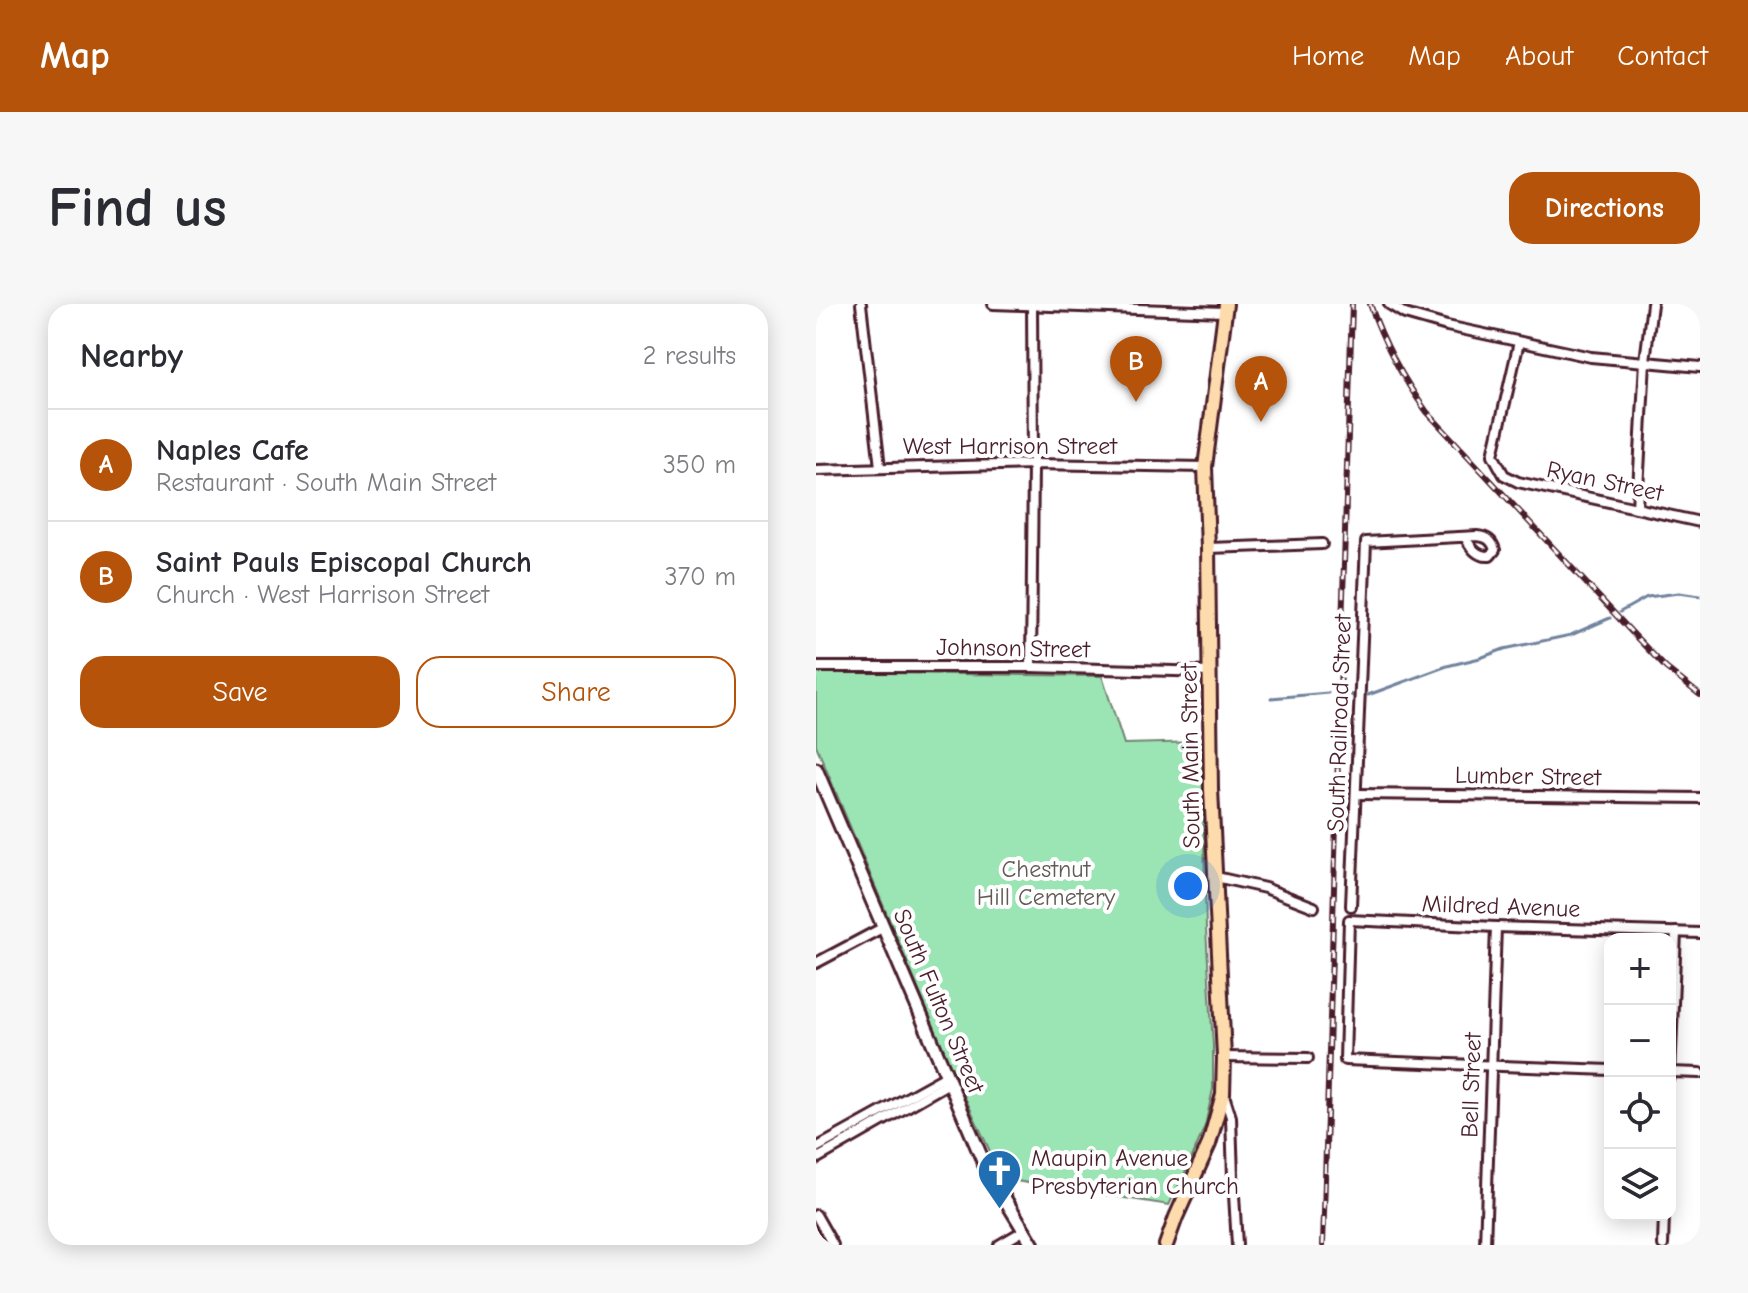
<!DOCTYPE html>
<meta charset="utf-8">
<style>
body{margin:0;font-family:"Comic Neue",sans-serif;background:#f7f7f7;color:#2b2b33}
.controls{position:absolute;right:24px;bottom:24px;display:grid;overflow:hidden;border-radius:16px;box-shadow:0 4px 20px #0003}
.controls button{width:72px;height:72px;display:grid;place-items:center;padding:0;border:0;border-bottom:2px solid #e1e1e2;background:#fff;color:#2b2b33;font:40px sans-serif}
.you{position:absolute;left:372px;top:582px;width:28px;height:28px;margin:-20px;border:6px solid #fff;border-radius:50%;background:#1a73e8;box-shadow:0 0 0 12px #1a73e833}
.badge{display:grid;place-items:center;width:52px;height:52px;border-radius:50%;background:#b45309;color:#fff;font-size:26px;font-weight:700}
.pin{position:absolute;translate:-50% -66px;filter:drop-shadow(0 2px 4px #0008)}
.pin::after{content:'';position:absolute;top:42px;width:28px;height:24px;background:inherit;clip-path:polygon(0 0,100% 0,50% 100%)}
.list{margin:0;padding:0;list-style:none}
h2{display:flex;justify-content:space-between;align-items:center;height:104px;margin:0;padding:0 32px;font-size:34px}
h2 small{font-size:26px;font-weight:400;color:#7c7c81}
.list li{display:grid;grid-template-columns:52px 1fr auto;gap:24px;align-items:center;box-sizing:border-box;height:112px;padding:0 32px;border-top:2px solid #e1e1e2}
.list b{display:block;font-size:30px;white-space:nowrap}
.list p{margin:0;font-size:26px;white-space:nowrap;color:#7c7c81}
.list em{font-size:26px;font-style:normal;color:#7c7c81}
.actions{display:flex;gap:16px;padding:24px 32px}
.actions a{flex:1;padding:18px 0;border:2px solid #b45309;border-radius:24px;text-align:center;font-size:28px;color:#b45309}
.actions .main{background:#b45309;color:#fff}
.icon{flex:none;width:44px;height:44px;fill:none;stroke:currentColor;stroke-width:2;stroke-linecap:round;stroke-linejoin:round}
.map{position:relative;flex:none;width:884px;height:941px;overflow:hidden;border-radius:24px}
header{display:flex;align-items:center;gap:48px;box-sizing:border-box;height:112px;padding:0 40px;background:#b45309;color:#fff}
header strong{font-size:38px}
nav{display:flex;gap:44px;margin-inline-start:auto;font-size:28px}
.intro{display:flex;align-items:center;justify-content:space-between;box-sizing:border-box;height:192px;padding:0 48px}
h1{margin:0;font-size:56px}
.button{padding:20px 36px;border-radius:24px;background:#b45309;color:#fff;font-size:28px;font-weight:700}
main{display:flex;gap:48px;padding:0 48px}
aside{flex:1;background:#fff;border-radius:24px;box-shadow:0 4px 20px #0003}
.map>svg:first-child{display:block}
.green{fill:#9be5b4;stroke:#728270;stroke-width:2}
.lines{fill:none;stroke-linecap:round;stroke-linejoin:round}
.stream{stroke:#70829d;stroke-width:3}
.street-casing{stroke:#4a1f2b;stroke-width:14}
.secondary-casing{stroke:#4a1f2b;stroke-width:17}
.primary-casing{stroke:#4a1f2b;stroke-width:18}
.street{stroke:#fff;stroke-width:8}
.secondary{stroke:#fff;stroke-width:11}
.primary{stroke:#fedbac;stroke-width:12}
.rail-casing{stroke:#4a1f2b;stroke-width:6}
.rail{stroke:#fff;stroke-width:3;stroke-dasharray:9;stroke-linecap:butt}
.labels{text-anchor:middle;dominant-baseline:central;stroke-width:8;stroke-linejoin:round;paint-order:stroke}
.street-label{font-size:24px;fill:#4a1f2b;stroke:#fff}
.park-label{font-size:24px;fill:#625a54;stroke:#fff}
.poi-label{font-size:24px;fill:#4a1f2b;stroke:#fff;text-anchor:start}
</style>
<header>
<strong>Map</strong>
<nav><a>Home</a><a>Map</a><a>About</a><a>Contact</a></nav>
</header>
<div class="intro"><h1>Find us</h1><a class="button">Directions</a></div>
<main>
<aside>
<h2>Nearby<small>2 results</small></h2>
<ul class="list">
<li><span class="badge">A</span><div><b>Naples Cafe</b><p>Restaurant · South Main Street</p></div><em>350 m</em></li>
<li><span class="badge">B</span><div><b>Saint Pauls Episcopal Church</b><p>Church · West Harrison Street</p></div><em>370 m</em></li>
</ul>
<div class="actions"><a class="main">Save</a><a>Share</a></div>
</aside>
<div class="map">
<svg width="884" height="941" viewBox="0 0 884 941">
<rect width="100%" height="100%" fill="#fff"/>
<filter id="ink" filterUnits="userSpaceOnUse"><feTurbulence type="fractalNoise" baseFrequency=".0125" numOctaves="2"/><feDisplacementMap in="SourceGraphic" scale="16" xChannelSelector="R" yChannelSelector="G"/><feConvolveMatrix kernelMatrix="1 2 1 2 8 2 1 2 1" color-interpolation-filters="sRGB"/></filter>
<g filter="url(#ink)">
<path class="green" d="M 0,368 L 286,372 L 308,440 L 386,438 L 390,625 L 397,742 L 397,785 L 389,822 L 375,856 L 353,901 L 187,875 L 137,768 L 0,441 Z"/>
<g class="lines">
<g class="stream">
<path d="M 880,0 L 884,1"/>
<path d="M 804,308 L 831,293 L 863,289 L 884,292"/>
<path d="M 533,390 L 539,393"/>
<path d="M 552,391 L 631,362 L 664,354 L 688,345 L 755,331 L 794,314"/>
<path d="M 455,394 L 512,389"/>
</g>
<defs>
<g id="street">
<path d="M 45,0 L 64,163"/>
<path d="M 177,0 L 409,8"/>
<path d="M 573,0 L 589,10 L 631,22 L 775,53 L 884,63"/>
<path d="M 703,38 L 677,151 L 688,171 L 702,178 L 884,218"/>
<path d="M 0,166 L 217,160 L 389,163"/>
<path d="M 821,204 L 829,57 L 836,0"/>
<path d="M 392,244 L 506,240"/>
<path d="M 0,363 L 215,363 L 394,368"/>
<path d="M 215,363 L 217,160 L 216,0"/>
<path d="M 541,490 L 884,494"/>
<path d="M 400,573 L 449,584 L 498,603"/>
<path d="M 535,602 L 550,238 L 661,232 C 671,233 676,236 679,246 L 674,252 C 661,253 655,244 649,233"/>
<path d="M 0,659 L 68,623"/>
<path d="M 408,753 L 492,754"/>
<path d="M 794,766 L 529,756 L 533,616 L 680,623 L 884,629"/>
<path d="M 854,768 L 884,769"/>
<path d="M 854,772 L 860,628"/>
<path d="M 408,791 L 415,813 L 417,874 L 421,941"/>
<path d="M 0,844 L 130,772"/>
<path d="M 0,855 L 133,779"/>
<path d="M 0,911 L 17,941"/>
<path d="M 183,941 L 207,927"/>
<path d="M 669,941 L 680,623"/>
<path d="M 847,941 L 848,911"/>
</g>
<path id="secondary" d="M 0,465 L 170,864 L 217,941"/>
<path id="primary" d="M 350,941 L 360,913 L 393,840 L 407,790 L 408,753 L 395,485 L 392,244 L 389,163 L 410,0"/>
</defs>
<use href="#street" class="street-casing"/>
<use href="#secondary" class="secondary-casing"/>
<use href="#primary" class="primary-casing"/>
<use href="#street" class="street"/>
<use href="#secondary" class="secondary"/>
<use href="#primary" class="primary"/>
<defs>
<g id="rail">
<path d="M 554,0 C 568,40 586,74 611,108 L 822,335 L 850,364 L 884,391"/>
<path d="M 507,941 L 536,0"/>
</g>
</defs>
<use href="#rail" class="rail-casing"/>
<use href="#rail" class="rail"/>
</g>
</g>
<defs>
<symbol id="church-pin" viewBox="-11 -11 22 30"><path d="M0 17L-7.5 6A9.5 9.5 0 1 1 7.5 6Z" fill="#1f6fb2" stroke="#fff"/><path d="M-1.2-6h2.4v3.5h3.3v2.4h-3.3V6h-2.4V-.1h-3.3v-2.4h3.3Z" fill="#fff"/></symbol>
</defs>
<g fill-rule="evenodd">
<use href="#church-pin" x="158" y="842" width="51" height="69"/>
</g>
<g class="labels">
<g class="street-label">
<text x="194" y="142">West Harrison Street</text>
<text transform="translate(789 177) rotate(12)">Ryan Street</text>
<text transform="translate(197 344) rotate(1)">Johnson Street</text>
<text transform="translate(523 419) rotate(-88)">South Railroad Street</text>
<text transform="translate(374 452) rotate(-91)">South Main Street</text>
<text transform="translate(712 472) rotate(1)">Lumber Street</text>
<text transform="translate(685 602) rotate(2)">Mildred Avenue</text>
<text transform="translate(123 697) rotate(67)">South Fulton Street</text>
<text transform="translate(655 781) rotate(-88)">Bell Street</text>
</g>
<g class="park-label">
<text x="230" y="565">Chestnut<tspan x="230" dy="28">Hill Cemetery</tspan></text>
</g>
<g class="poi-label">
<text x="215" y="854">Maupin Avenue<tspan x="215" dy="28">Presbyterian Church</tspan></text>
</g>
</g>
</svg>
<div class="controls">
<button>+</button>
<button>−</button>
<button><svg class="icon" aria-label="locate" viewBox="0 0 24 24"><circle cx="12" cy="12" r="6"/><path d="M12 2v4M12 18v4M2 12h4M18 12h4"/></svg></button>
<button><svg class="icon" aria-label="layers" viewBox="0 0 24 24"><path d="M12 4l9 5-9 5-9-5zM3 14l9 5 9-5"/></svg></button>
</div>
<div class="you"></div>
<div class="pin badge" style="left:445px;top:118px">A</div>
<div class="pin badge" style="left:320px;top:98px">B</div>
</div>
</main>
